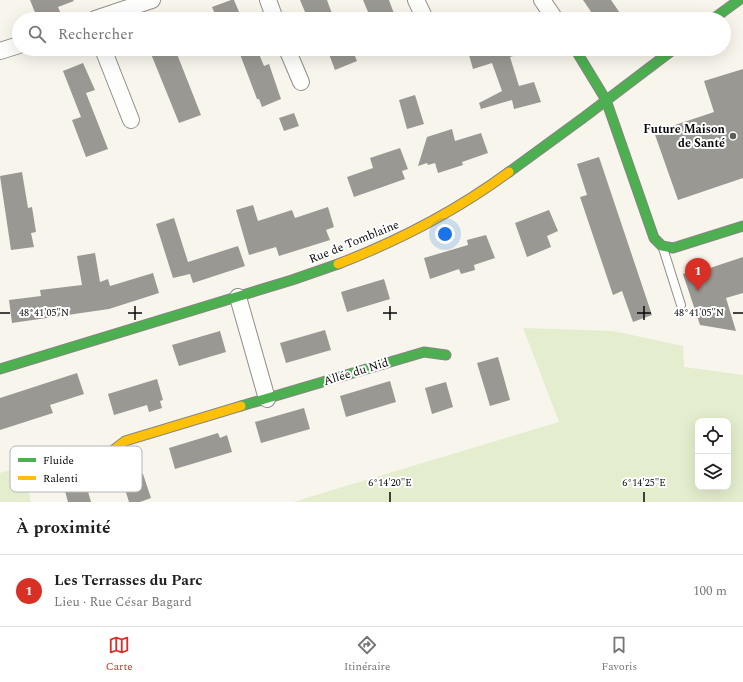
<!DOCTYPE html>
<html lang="fr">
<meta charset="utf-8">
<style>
body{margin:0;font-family:Spectral,serif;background:#f2f2f2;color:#222}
.controls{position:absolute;right:12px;bottom:12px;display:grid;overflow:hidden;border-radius:8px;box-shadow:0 4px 16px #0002}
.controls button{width:36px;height:36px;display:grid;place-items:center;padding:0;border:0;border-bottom:1px solid #e0e0e0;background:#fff;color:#222;font:20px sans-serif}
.you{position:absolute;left:445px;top:234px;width:14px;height:14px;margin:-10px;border:3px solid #fff;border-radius:50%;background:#1a73e8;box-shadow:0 0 0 6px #1a73e833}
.badge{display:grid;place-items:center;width:26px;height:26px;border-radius:50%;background:#d93025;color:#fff;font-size:13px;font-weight:700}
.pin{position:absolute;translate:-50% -33px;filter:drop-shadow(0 1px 2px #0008)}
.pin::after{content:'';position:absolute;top:21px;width:14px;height:12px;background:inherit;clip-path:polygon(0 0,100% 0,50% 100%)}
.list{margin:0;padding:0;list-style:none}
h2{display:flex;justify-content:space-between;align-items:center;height:52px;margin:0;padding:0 16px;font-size:17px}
h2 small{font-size:13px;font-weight:400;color:#767676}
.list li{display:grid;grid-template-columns:26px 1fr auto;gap:12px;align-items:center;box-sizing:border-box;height:72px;padding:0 16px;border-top:1px solid #e0e0e0}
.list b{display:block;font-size:15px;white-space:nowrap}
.list p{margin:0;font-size:13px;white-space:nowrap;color:#767676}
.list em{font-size:13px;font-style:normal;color:#767676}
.icon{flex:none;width:22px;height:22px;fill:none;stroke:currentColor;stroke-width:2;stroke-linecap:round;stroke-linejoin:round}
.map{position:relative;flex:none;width:743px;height:502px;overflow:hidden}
.search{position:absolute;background:#fff;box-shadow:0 4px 16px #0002;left:12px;right:12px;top:12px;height:44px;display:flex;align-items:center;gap:10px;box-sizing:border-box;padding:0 14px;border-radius:22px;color:#767676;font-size:15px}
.sheet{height:124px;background:#fff}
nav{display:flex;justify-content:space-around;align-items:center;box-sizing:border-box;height:56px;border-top:1px solid #e0e0e0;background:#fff;font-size:11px;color:#767676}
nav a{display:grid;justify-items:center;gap:2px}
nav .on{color:#d93025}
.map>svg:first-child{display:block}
.green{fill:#e4edcd;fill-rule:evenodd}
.building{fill:#9a9893}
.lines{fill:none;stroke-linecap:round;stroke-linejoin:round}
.lane-casing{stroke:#918f8b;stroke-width:10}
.street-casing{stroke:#918f8b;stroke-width:18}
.fast-casing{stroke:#878682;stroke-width:11}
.slow-casing{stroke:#878682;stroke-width:11}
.lane{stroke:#fefefc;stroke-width:8}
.street{stroke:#fefefc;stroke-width:16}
.fast{stroke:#4caf50;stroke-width:9}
.slow{stroke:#ffc107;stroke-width:9}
.ticks{fill:none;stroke:#090909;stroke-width:1.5}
.poi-dot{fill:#5d5c58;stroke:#fff;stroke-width:1.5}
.labels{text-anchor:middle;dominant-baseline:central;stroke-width:4;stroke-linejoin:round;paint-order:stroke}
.poi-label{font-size:12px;font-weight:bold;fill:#090909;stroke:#fff;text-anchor:end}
.street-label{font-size:12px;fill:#090909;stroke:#fff}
.key{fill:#fff;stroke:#b5b5b5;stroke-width:1}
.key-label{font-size:11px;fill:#090909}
.ticks-label{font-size:10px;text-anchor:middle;fill:#090909;stroke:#fff;stroke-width:4;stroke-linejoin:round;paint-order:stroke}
</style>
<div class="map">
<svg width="743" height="502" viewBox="0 0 743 502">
<rect width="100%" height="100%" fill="#f8f5ec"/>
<g class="green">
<path d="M 523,328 L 613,331 L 683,346 L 684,367 L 743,375 L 743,502 L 293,502 L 559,422 ZM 698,421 L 728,421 L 728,487 L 698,487 Z"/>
<path d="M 22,467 L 31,502 L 0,502 L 0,473 Z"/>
</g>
<g class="building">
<path d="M 30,0 L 73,0 L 74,1 L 58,7 L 61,14 L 48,19 L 43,19 L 40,14 L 36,15 Z"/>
<path d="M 231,0 L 234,0 L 242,19 L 217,19 L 212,7 Z"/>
<path d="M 300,0 L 327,0 L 334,19 L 308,19 Z"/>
<path d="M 363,0 L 389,0 L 396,19 L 371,19 Z"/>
<path d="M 583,0 L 611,0 L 624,19 L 596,19 Z"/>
<path d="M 149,49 L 175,49 L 201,115 L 179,123 Z"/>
<path d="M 238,49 L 257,49 L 264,66 L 269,64 L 281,99 L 262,107 L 259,99 L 257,99 Z"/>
<path d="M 327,49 L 352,49 L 357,61 L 335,70 Z"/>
<path d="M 487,49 L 525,49 L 526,52 L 510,57 L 519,86 L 534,82 L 541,102 L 514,109 L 512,100 L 481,109 L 479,103 L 502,91 L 492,63 L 473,69 L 469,55 Z"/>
<path d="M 83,63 L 95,90 L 86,93 L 108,149 L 86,157 L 72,120 L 81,117 L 63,71 Z"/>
<path d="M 743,69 L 743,178 L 678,200 L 654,132 L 714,112 L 704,81 Z"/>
<path d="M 415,95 L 424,124 L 407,129 L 399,100 Z"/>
<path d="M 294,113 L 299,126 L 284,131 L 279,118 Z"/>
<path d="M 452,129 L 455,141 L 481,133 L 488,153 L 462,162 L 463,165 L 438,173 L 435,163 L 428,165 L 427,163 L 418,166 L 427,137 Z"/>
<path d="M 400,148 L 408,169 L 402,171 L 405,179 L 354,197 L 347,177 L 373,168 L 370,158 Z"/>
<path d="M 599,157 L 652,315 L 633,322 L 622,291 L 613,295 L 580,197 L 587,195 L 577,164 Z"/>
<path d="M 22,172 L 28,208 L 32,207 L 36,232 L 31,233 L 34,247 L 11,250 L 0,176 Z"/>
<path d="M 253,205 L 258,221 L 292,210 L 295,218 L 328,207 L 334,227 L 326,230 L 330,240 L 279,256 L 276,247 L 249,255 L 236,210 Z"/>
<path d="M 549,210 L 558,231 L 547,236 L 551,247 L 527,257 L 515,223 Z"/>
<path d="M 174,218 L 188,262 L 238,246 L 245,266 L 193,283 L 190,274 L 173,278 L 156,224 Z"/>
<path d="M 486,235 L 495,258 L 474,265 L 475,270 L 461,274 L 459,269 L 430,279 L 424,258 L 468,245 L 467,240 Z"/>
<path d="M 95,253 L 100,282 L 108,279 L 110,286 L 153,273 L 159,293 L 109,309 L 12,323 L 9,300 L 41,296 L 40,290 L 82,285 L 77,256 Z"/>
<path d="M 743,257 L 743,293 L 726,298 L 736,331 L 700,325 L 683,274 L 705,266 L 707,269 Z"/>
<path d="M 384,279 L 390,299 L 347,312 L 341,292 Z"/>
<path d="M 325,330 L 331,350 L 286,363 L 280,343 Z"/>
<path d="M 220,331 L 226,352 L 179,366 L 172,345 Z"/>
<path d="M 498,357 L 510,400 L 490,406 L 477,363 Z"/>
<path d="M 77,373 L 84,394 L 50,405 L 53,413 L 0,430 L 0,398 Z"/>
<path d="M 157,379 L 163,400 L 160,401 L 162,408 L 149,412 L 147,405 L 114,415 L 108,394 Z"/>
<path d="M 390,381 L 396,402 L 346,417 L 340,396 Z"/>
<path d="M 446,382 L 453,407 L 432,414 L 425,388 Z"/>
<path d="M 304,408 L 310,429 L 261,443 L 255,422 Z"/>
<path d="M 218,433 L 220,438 L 227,435 L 232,452 L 175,469 L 169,448 Z"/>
<path d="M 143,474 L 151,498 L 140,502 L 129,502 L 122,480 Z"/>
<path d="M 84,478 L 91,502 L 68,502 L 63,484 Z"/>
</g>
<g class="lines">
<defs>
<path id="lane" d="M 663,248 L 681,305"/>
<g id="street">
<path d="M 268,0 L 275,19"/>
<path d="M 416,0 L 425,19"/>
<path d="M 542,0 L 555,19"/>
<path d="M 95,19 L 152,0"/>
<path d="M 103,49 L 131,120"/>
<path d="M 287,49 L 301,82"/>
<path d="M 0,51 L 19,45"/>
<path d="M 238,297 L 267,399"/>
</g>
<g id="fast">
<path d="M 713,19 L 739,0"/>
<path d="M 575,49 L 606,100 L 654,238 L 662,246 L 673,248 L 743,226"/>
<path d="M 509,172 L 583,118 L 674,49"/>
<path d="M 0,369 L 292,280 L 338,264"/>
<path d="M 241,406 L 424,352 L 446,355"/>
</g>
<g id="slow">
<path d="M 338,264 C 398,241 456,211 509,172"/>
<path d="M 108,454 L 125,441 L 241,406"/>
</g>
</defs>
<use href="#lane" class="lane-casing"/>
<use href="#street" class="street-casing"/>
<use href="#fast" class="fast-casing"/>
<use href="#slow" class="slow-casing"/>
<use href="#lane" class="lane"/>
<use href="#street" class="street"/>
<use href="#fast" class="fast"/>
<use href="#slow" class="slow"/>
</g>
<path class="ticks" d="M 135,306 L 135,320M 390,306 L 390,320M 644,306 L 644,320M 0,313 L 10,313M 128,313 L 142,313M 383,313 L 397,313M 637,313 L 651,313M 733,313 L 743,313M 390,492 L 390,502M 644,492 L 644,502"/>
<circle class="poi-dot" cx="733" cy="136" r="4"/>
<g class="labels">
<g class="poi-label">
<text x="725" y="129">Future Maison<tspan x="725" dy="14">de Santé</tspan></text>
</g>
<g class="street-label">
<text transform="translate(354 242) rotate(-22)">Rue de Tomblaine</text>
<text transform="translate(356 372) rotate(-17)">Allée du Nid</text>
</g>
</g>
<rect x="10" y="446" width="132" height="46" rx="6" class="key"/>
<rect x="18" y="458" width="18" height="4" fill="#4caf50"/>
<rect x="18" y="476" width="18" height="4" fill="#ffc107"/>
<g class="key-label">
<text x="43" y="464">Fluide</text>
<text x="43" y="482">Ralenti</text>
</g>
<g class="ticks-label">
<text x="44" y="316">48°41'05"N</text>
<text x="699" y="316">48°41'05"N</text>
<text x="390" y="486">6°14'20"E</text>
<text x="644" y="486">6°14'25"E</text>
</g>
</svg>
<div class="controls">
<button><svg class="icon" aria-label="locate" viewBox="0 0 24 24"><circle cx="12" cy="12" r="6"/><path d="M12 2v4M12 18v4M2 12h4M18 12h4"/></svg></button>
<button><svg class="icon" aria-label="layers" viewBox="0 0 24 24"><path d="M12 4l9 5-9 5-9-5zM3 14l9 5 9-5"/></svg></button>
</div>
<div class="you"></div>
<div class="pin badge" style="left:698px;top:291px">1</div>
<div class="search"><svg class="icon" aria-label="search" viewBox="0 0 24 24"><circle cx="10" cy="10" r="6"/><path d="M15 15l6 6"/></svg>Rechercher</div>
</div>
<section class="sheet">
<h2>À proximité<small></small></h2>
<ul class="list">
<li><span class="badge">1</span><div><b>Les Terrasses du Parc</b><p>Lieu · Rue César Bagard</p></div><em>100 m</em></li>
</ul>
</section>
<nav>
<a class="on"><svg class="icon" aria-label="map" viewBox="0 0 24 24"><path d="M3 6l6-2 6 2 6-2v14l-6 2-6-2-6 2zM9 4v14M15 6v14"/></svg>Carte</a>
<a><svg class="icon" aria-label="directions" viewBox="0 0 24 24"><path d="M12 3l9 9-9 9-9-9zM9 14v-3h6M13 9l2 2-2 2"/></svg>Itinéraire</a>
<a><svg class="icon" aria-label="saved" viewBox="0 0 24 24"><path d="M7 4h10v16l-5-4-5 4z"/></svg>Favoris</a>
</nav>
